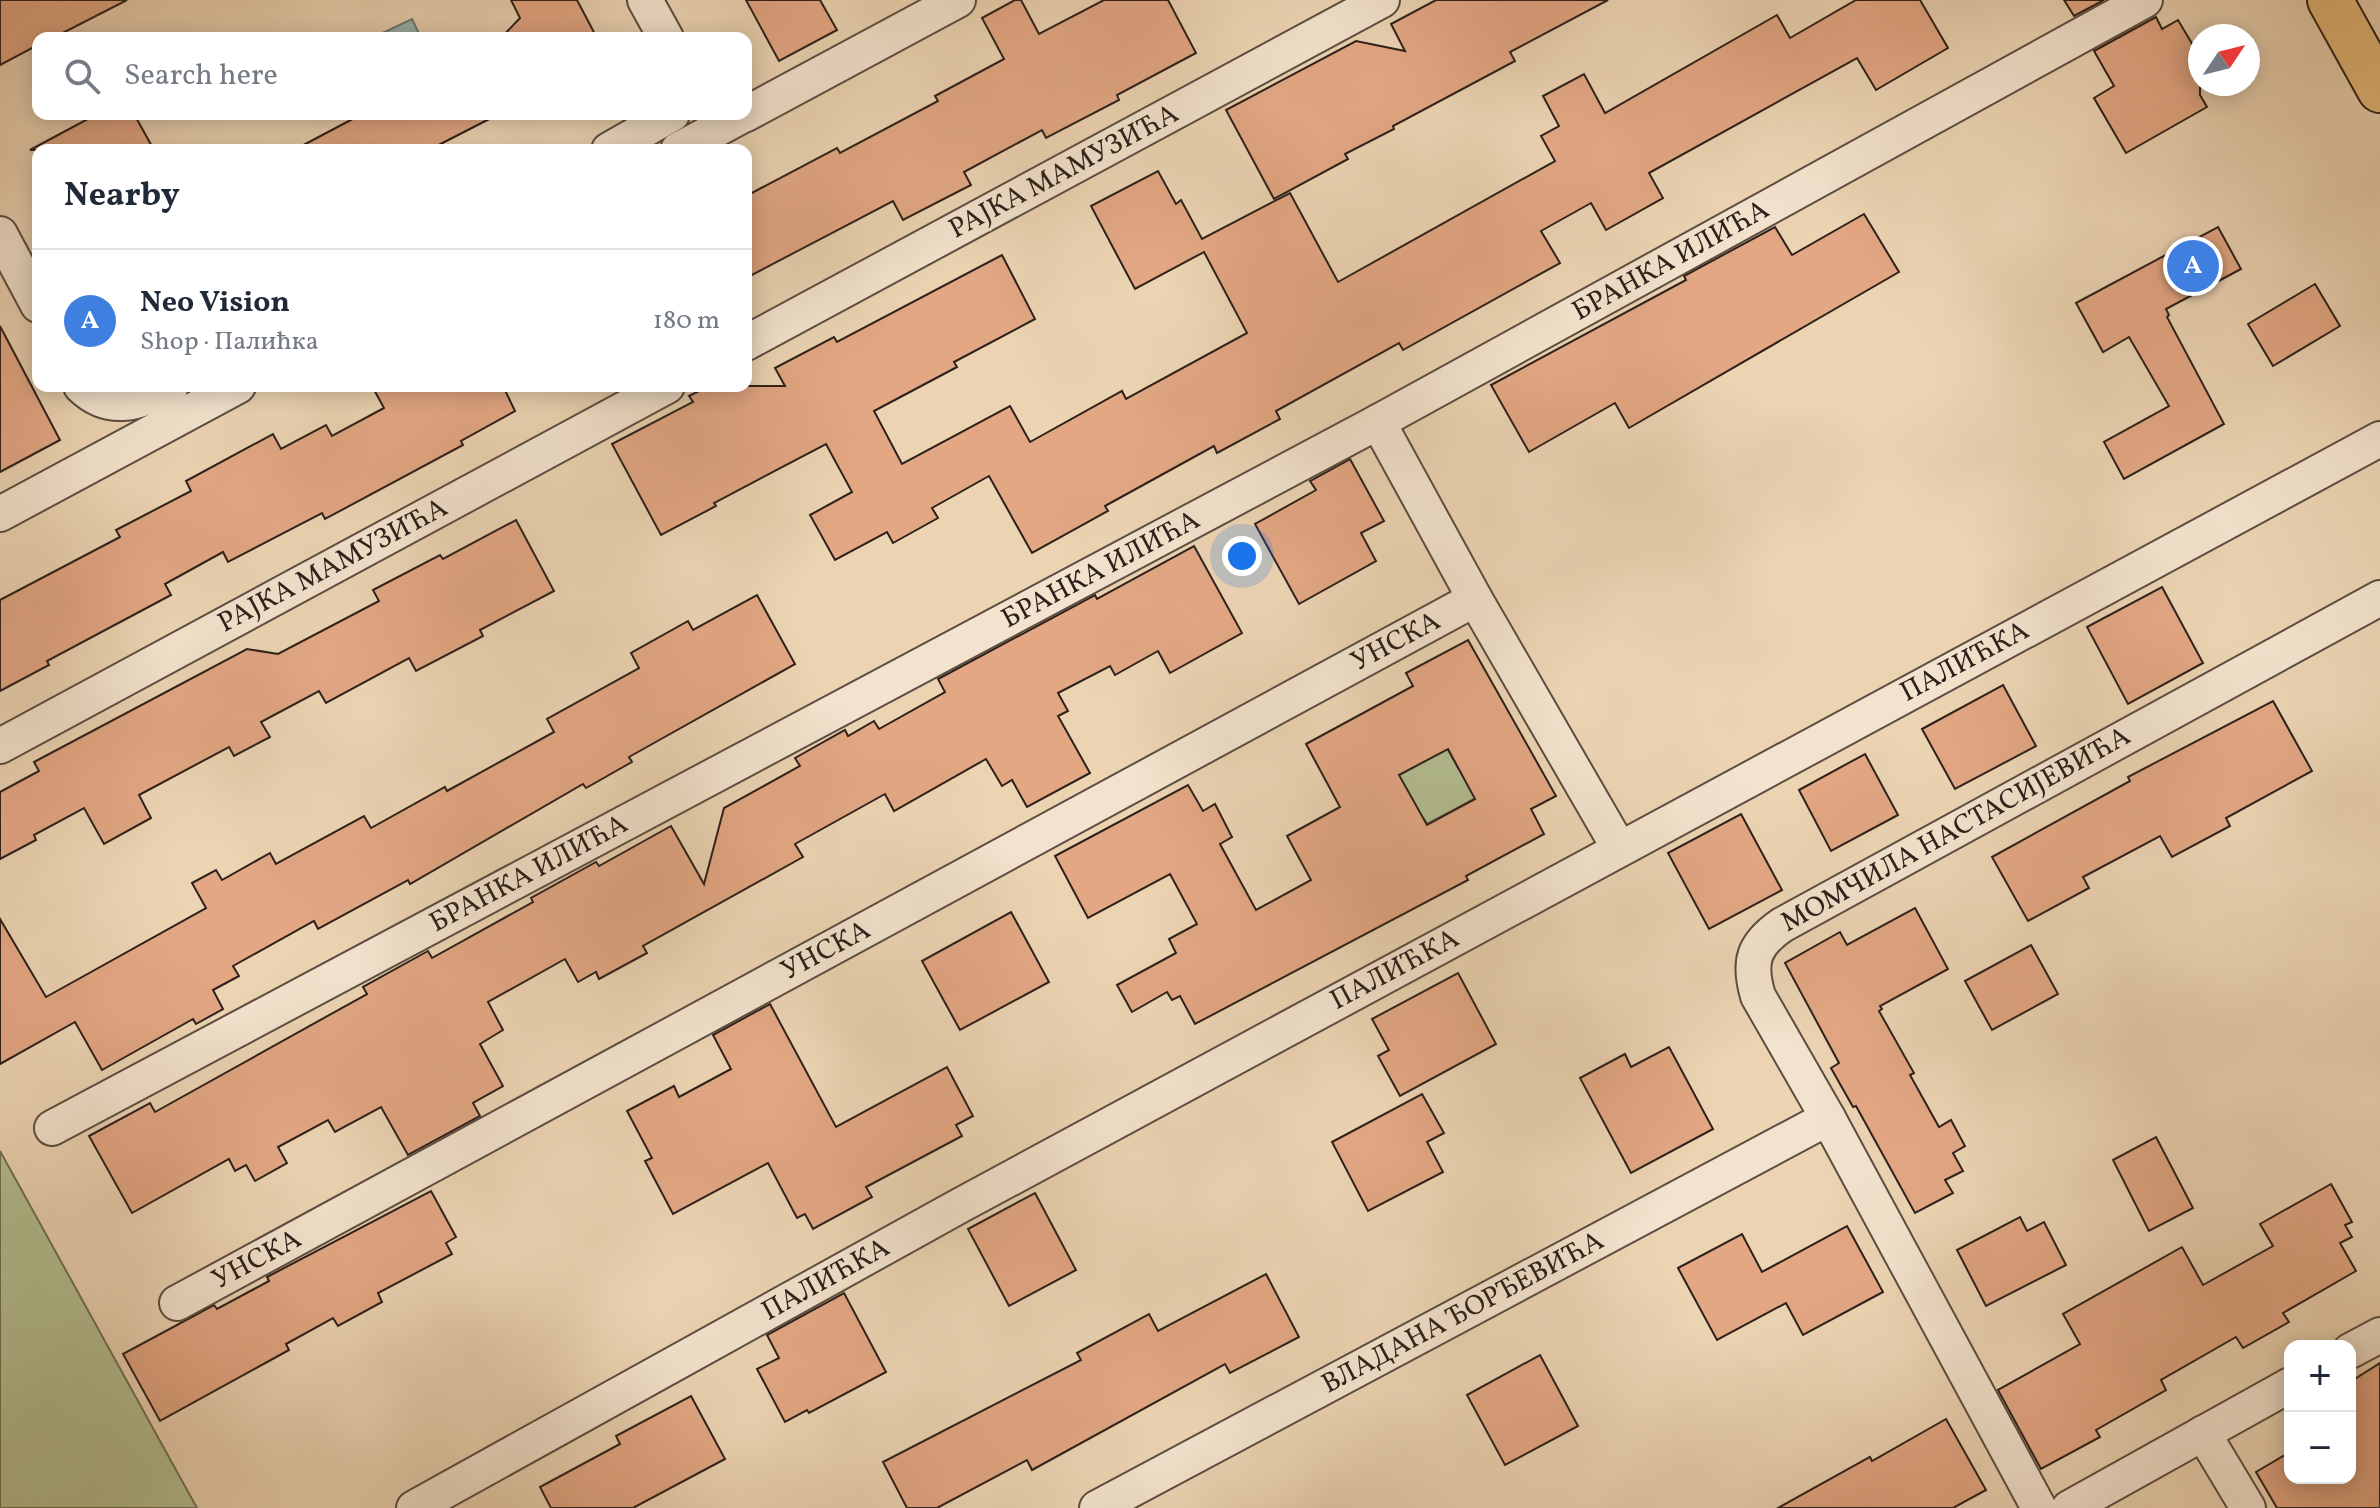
<!DOCTYPE html>
<meta charset="utf-8">
<style>
body{margin:0;font-family:Vollkorn,serif;background:#f6f6f7;color:#1f2937}
.controls{position:absolute;right:24px;bottom:24px;display:grid;overflow:hidden;border-radius:16px;box-shadow:0 4px 20px #0003}
.controls button{width:72px;height:72px;display:grid;place-items:center;padding:0;border:0;border-bottom:2px solid #e0e1e3;background:#fff;color:#1f2937;font:40px sans-serif}
.compass{position:absolute;left:2188px;top:24px;width:72px;height:72px;border-radius:50%;background:#fff;box-shadow:0 4px 20px #0003;rotate:55deg}
.you{position:absolute;left:1242px;top:556px;width:28px;height:28px;margin:-20px;border:6px solid #fff;border-radius:50%;background:#1a73e8;box-shadow:0 0 0 12px #1a73e833}
.badge{display:grid;place-items:center;width:52px;height:52px;border-radius:50%;background:#0f766e;color:#fff;font-size:26px;font-weight:700}
.pin{position:absolute;translate:-50% -50%;border:4px solid #fff;box-shadow:0 2px 8px #0006}
.list{margin:0;padding:0;list-style:none}
h2{display:flex;justify-content:space-between;align-items:center;height:104px;margin:0;padding:0 32px;font-size:34px}
h2 small{font-size:26px;font-weight:400;color:#747a83}
.list li{display:grid;grid-template-columns:52px 1fr auto;gap:24px;align-items:center;box-sizing:border-box;height:144px;padding:0 32px;border-top:2px solid #e0e1e3}
.list b{display:block;font-size:30px;white-space:nowrap}
.list p{margin:0;font-size:26px;white-space:nowrap;color:#747a83}
.list em{font-size:26px;font-style:normal;color:#747a83}
.icon{flex:none;width:44px;height:44px;fill:none;stroke:currentColor;stroke-width:2;stroke-linecap:round;stroke-linejoin:round}
.map{position:relative;flex:none;width:2380px;height:1508px;overflow:hidden}
.search{position:absolute;background:#fff;box-shadow:0 4px 20px #0003;left:32px;top:32px;width:720px;height:88px;display:flex;align-items:center;gap:20px;box-sizing:border-box;padding:0 28px;border-radius:16px;color:#747a83;font-size:30px}
.panel{position:absolute;background:#fff;box-shadow:0 4px 20px #0003;left:32px;top:144px;width:720px;height:248px;border-radius:16px}
.map>svg:first-child{display:block}
.green{fill:#b3be90;stroke:#706f56;stroke-width:2}
.water{fill:#99b7b1;stroke:#6d7b75;stroke-width:2}
.building{fill:#e3a784;stroke:#2c201b;stroke-width:2;fill-rule:evenodd}
.lines{fill:none;stroke-linecap:round;stroke-linejoin:round}
.minor-casing{stroke:#5c4d41;stroke-width:38}
.major-casing{stroke:#2c201b;stroke-width:48}
.minor{stroke:#f3e3ce;stroke-width:34}
.major{stroke:#e6ba7a;stroke-width:44}
.labels{text-anchor:middle;dominant-baseline:central;stroke-width:6;stroke-linejoin:round;paint-order:stroke}
.street-label{font-size:28px;fill:#2c201b;stroke:#f3e3ce}
</style>
<div class="map">
<svg width="2380" height="1508" viewBox="0 0 2380 1508">
<rect width="100%" height="100%" fill="#ecd4b3"/>
<filter id="stains"><feTurbulence type="fractalNoise" baseFrequency=".0025" numOctaves="4"/><feColorMatrix values="0 0 0 0 .2 0 0 0 0 .09 0 0 0 0 .02 0 0 0 .5 -.17"/></filter>
<radialGradient id="worn" r=".72"><stop offset=".6" stop-color="#630" stop-opacity="0"/><stop offset="1" stop-color="#630" stop-opacity=".3"/></radialGradient>
<g class="green">
<path d="M 1425,709 L 1458,768 L 1520,736 L 1536,766 L 1427,824 L 1424,819 L 1387,839 L 1363,795 L 1419,764 Z"/>
<path d="M 0,1151 L 197,1508 L 0,1508 Z"/>
</g>
<path class="water" d="M 412,19 L 421,38 L 372,38 Z"/>
<g class="building">
<path d="M 0,0 L 127,0 L 53,38 L 38,38 L 38,45 L 0,65 Z"/>
<path d="M 511,0 L 577,0 L 597,38 L 501,38 L 520,18 Z"/>
<path d="M 746,0 L 820,0 L 837,30 L 779,61 Z"/>
<path d="M 1015,0 L 1021,0 L 1039,34 L 1104,0 L 1168,0 L 1196,53 L 1117,95 L 1119,100 L 1046,138 L 1042,130 L 964,172 L 971,185 L 903,220 L 893,201 L 746,278 L 746,196 L 837,148 L 840,153 L 938,101 L 935,96 L 1004,59 L 982,18 Z"/>
<path d="M 1436,0 L 1608,0 L 1510,52 L 1515,61 L 1393,126 L 1394,129 L 1345,154 L 1348,159 L 1274,199 L 1226,110 L 1356,41 L 1405,51 L 1391,24 Z"/>
<path d="M 1856,0 L 1920,0 L 1948,48 L 1876,90 L 1857,58 L 1649,173 L 1663,198 L 1606,230 L 1591,203 L 1541,231 L 1560,263 L 1403,350 L 1399,343 L 1276,411 L 1280,419 L 1217,453 L 1214,446 L 1105,506 L 1108,511 L 1032,553 L 989,476 L 932,508 L 938,518 L 893,543 L 887,532 L 835,560 L 810,515 L 852,492 L 826,444 L 714,503 L 716,506 L 661,535 L 612,444 L 693,402 L 689,396 L 709,386 L 785,386 L 775,368 L 834,337 L 837,342 L 1002,255 L 1035,319 L 954,362 L 957,367 L 874,411 L 902,464 L 1010,406 L 1030,442 L 1122,391 L 1126,399 L 1247,333 L 1204,252 L 1135,289 L 1091,206 L 1158,171 L 1176,204 L 1181,200 L 1202,239 L 1290,193 L 1338,282 L 1555,161 L 1541,136 L 1559,126 L 1543,96 L 1584,74 L 1605,113 L 1777,15 L 1790,38 Z"/>
<path d="M 2064,0 L 2104,0 L 2074,16 Z"/>
<path d="M 2156,17 L 2162,29 L 2178,20 L 2200,57 L 2200,95 L 2207,107 L 2126,153 L 2094,98 L 2114,86 L 2094,51 Z"/>
<path d="M 97,114 L 134,114 L 154,150 L 30,150 Z"/>
<path d="M 362,114 L 499,114 L 429,150 L 294,150 Z"/>
<path d="M 1864,214 L 1899,272 L 1629,428 L 1615,403 L 1529,452 L 1491,385 L 1686,280 L 1684,276 L 1775,227 L 1792,255 Z"/>
<path d="M 2218,227 L 2241,269 L 2166,309 L 2169,315 L 2167,317 L 2224,424 L 2124,479 L 2104,442 L 2169,406 L 2129,337 L 2103,352 L 2076,303 Z"/>
<path d="M 2315,284 L 2340,326 L 2273,366 L 2248,324 Z"/>
<path d="M 0,326 L 60,440 L 0,472 Z"/>
<path d="M 372,386 L 503,386 L 515,411 L 461,441 L 463,445 L 325,519 L 322,513 L 228,562 L 223,552 L 165,584 L 171,595 L 47,661 L 49,665 L 0,691 L 0,600 L 120,537 L 116,530 L 191,491 L 186,481 L 273,434 L 281,449 L 326,425 L 332,436 L 384,408 Z"/>
<path d="M 1350,459 L 1384,521 L 1361,533 L 1376,561 L 1299,604 L 1255,524 L 1316,490 L 1310,481 Z"/>
<path d="M 516,520 L 554,591 L 480,630 L 483,636 L 416,671 L 409,658 L 326,703 L 319,691 L 261,722 L 270,737 L 234,756 L 229,747 L 139,795 L 151,818 L 104,844 L 84,808 L 34,835 L 36,840 L 0,859 L 0,792 L 39,771 L 34,762 L 247,649 L 278,654 L 379,601 L 373,590 L 440,555 L 443,559 Z"/>
<path d="M 1194,546 L 1242,633 L 1170,673 L 1158,651 L 1115,675 L 1110,666 L 1058,693 L 1068,711 L 1058,716 L 1090,773 L 1027,807 L 1012,780 L 1002,786 L 986,759 L 894,811 L 885,794 L 795,844 L 803,857 L 643,946 L 647,953 L 599,979 L 596,972 L 578,982 L 565,959 L 488,1002 L 503,1030 L 480,1044 L 503,1086 L 473,1103 L 480,1116 L 408,1155 L 381,1107 L 335,1132 L 328,1120 L 278,1147 L 287,1163 L 255,1181 L 246,1165 L 235,1171 L 229,1159 L 132,1213 L 89,1136 L 150,1103 L 155,1112 L 367,994 L 363,987 L 428,951 L 432,958 L 533,902 L 531,898 L 596,862 L 599,866 L 671,826 L 704,884 L 724,808 L 800,766 L 795,758 L 845,730 L 848,736 L 874,721 L 879,729 L 945,692 L 938,679 L 1095,595 L 1097,599 Z"/>
<path d="M 2162,587 L 2203,663 L 2128,704 L 2087,627 Z"/>
<path d="M 757,595 L 795,664 L 629,757 L 632,762 L 586,788 L 583,784 L 410,884 L 408,880 L 318,929 L 314,921 L 233,966 L 239,976 L 213,990 L 223,1009 L 196,1024 L 193,1019 L 102,1070 L 75,1022 L 0,1064 L 0,919 L 46,997 L 206,908 L 192,883 L 216,870 L 222,880 L 270,853 L 276,864 L 364,816 L 371,828 L 445,787 L 447,791 L 554,732 L 547,719 L 639,668 L 631,653 L 688,621 L 693,630 Z"/>
<path d="M 1468,640 L 1556,796 L 1531,809 L 1544,834 L 1466,876 L 1468,880 L 1195,1024 L 1180,996 L 1172,1000 L 1167,992 L 1132,1012 L 1117,985 L 1176,953 L 1169,939 L 1197,924 L 1170,874 L 1088,918 L 1055,856 L 1188,785 L 1203,811 L 1215,804 L 1232,837 L 1220,844 L 1256,910 L 1311,880 L 1287,836 L 1340,807 L 1306,744 L 1413,686 L 1406,673 ZM 1448,749 L 1475,799 L 1427,825 L 1399,775 Z"/>
<path d="M 2003,685 L 2036,746 L 1955,789 L 1922,729 Z"/>
<path d="M 2273,701 L 2312,771 L 2226,818 L 2230,826 L 2172,857 L 2160,836 L 2083,877 L 2089,888 L 2028,921 L 1992,857 L 2130,781 L 2128,777 Z"/>
<path d="M 1865,754 L 1898,815 L 1831,851 L 1799,790 Z"/>
<path d="M 1741,814 L 1782,890 L 1709,929 L 1668,853 Z"/>
<path d="M 1915,908 L 1948,969 L 1880,1006 L 1882,1009 L 1879,1011 L 1914,1073 L 1910,1075 L 1939,1127 L 1951,1120 L 1965,1146 L 1953,1153 L 1963,1171 L 1945,1180 L 1953,1193 L 1915,1213 L 1856,1106 L 1853,1107 L 1831,1068 L 1839,1063 L 1785,963 L 1840,932 L 1847,945 Z"/>
<path d="M 1011,912 L 1049,982 L 960,1030 L 922,961 Z"/>
<path d="M 2031,945 L 2058,994 L 1992,1030 L 1965,981 Z"/>
<path d="M 1458,973 L 1496,1044 L 1400,1096 L 1378,1056 L 1389,1050 L 1372,1019 Z"/>
<path d="M 770,1004 L 836,1127 L 947,1067 L 973,1116 L 956,1125 L 962,1136 L 866,1187 L 872,1197 L 813,1229 L 805,1214 L 797,1218 L 768,1163 L 673,1214 L 645,1161 L 652,1158 L 627,1111 L 674,1086 L 679,1097 L 731,1069 L 713,1035 Z"/>
<path d="M 1669,1047 L 1713,1129 L 1631,1173 L 1580,1078 L 1625,1054 L 1631,1067 Z"/>
<path d="M 1422,1094 L 1444,1133 L 1427,1142 L 1443,1172 L 1368,1211 L 1332,1142 Z"/>
<path d="M 2156,1137 L 2193,1208 L 2149,1231 L 2113,1160 Z"/>
<path d="M 2331,1184 L 2352,1222 L 2345,1225 L 2352,1237 L 2340,1243 L 2356,1271 L 2283,1313 L 2289,1322 L 2243,1348 L 2236,1337 L 2161,1380 L 2166,1390 L 2096,1430 L 2100,1437 L 2041,1469 L 1998,1390 L 2080,1344 L 2063,1314 L 2182,1247 L 2203,1285 L 2273,1246 L 2260,1224 Z"/>
<path d="M 431,1191 L 456,1237 L 446,1243 L 452,1254 L 378,1293 L 382,1302 L 338,1326 L 333,1318 L 286,1344 L 289,1350 L 160,1421 L 123,1354 L 214,1305 L 217,1309 L 269,1281 L 267,1277 Z"/>
<path d="M 1035,1193 L 1076,1270 L 1009,1306 L 968,1229 Z"/>
<path d="M 2020,1217 L 2027,1231 L 2044,1222 L 2066,1265 L 1986,1306 L 1957,1250 Z"/>
<path d="M 1847,1226 L 1883,1292 L 1803,1335 L 1786,1303 L 1717,1340 L 1678,1268 L 1742,1234 L 1762,1272 Z"/>
<path d="M 1266,1274 L 1299,1337 L 1230,1373 L 1225,1364 L 1032,1470 L 1027,1460 L 937,1508 L 907,1508 L 883,1462 L 1081,1360 L 1077,1353 L 1149,1314 L 1158,1331 Z"/>
<path d="M 844,1293 L 886,1372 L 809,1413 L 807,1410 L 785,1422 L 757,1369 L 779,1358 L 767,1335 Z"/>
<path d="M 1540,1355 L 1578,1426 L 1505,1465 L 1467,1395 Z"/>
<path d="M 2380,1363 L 2380,1508 L 2277,1508 L 2256,1472 L 2290,1452 L 2290,1478 L 2350,1478 L 2350,1382 Z"/>
<path d="M 691,1396 L 725,1459 L 633,1508 L 551,1508 L 540,1487 L 620,1444 L 616,1436 Z"/>
<path d="M 1946,1419 L 1986,1490 L 1953,1508 L 1778,1508 L 1870,1457 L 1872,1461 Z"/>
</g>
<g class="lines">
<defs>
<g id="minor">
<path d="M 645,0 L 666,38"/>
<path d="M 746,114 L 958,0"/>
<path d="M 609,150 L 672,114"/>
<path d="M 678,150 L 745,114"/>
<path d="M 0,234 L 38,305"/>
<path d="M 746,343 L 1382,0"/>
<path d="M 81,386 C 110,414 140,403 171,386"/>
<path d="M 1378,422 L 1475,599 L 1619,848"/>
<path d="M 0,514 L 238,386"/>
<path d="M 0,746 L 667,386"/>
<path d="M 52,1128 L 1378,422 L 2145,0"/>
<path d="M 177,1303 L 1475,599"/>
<path d="M 2350,1351 L 2380,1335"/>
<path d="M 2203,1433 L 2248,1508"/>
<path d="M 414,1508 L 961,1205 L 2380,439"/>
<path d="M 1097,1508 L 1828,1118"/>
<path d="M 2039,1508 L 1828,1118 L 1758,996 C 1748,962 1753,945 1782,925 L 2380,598"/>
<path d="M 2069,1508 L 2290,1385"/>
</g>
<path id="major" d="M 2330,0 L 2380,90"/>
</defs>
<use href="#minor" class="minor-casing"/>
<use href="#major" class="major-casing"/>
<use href="#minor" class="minor"/>
<use href="#major" class="major"/>
</g>
<g class="labels">
<g class="street-label">
<text transform="translate(1064 172) rotate(-28)">РАЈКА МАМУЗИЋА</text>
<text transform="translate(1671 261) rotate(-29)">БРАНКА ИЛИЋА</text>
<text transform="translate(333 566) rotate(-28)">РАЈКА МАМУЗИЋА</text>
<text transform="translate(1101 570) rotate(-28)">БРАНКА ИЛИЋА</text>
<text transform="translate(1396 642) rotate(-28)">УНСКА</text>
<text transform="translate(1965 662) rotate(-28)">ПАЛИЋКА</text>
<text transform="translate(1956 830) rotate(-29)">МОМЧИЛА НАСТАСИЈЕВИЋА</text>
<text transform="translate(529 874) rotate(-28)">БРАНКА ИЛИЋА</text>
<text transform="translate(826 951) rotate(-28)">УНСКА</text>
<text transform="translate(1395 970) rotate(-28)">ПАЛИЋКА</text>
<text transform="translate(257 1260) rotate(-28)">УНСКА</text>
<text transform="translate(826 1280) rotate(-29)">ПАЛИЋКА</text>
<text transform="translate(1463 1313) rotate(-28)">ВЛАДАНА ЂОРЂЕВИЋА</text>
</g>
</g>
<rect width="100%" height="100%" filter="url(#stains)"/>
<rect width="100%" height="100%" fill="url(#worn)"/>
</svg>
<div class="controls">
<button>+</button>
<button>−</button>
</div>
<svg class="compass" viewBox="-18 -18 36 36"><path d="M0-13l5 13h-10z" fill="#e53935"/><path d="M0 13l5-13h-10z" fill="#747a83"/></svg>
<div class="you"></div>
<div class="pin badge" style="left:2193px;top:266px;background:#3f7fe0">A</div>
<div class="search"><svg class="icon" aria-label="search" viewBox="0 0 24 24"><circle cx="10" cy="10" r="6"/><path d="M15 15l6 6"/></svg>Search here</div>
<section class="panel">
<h2>Nearby<small></small></h2>
<ul class="list">
<li><span class="badge" style="background:#3f7fe0">A</span><div><b>Neo Vision</b><p>Shop · Палићка</p></div><em>180 m</em></li>
</ul>
</section>
</div>
